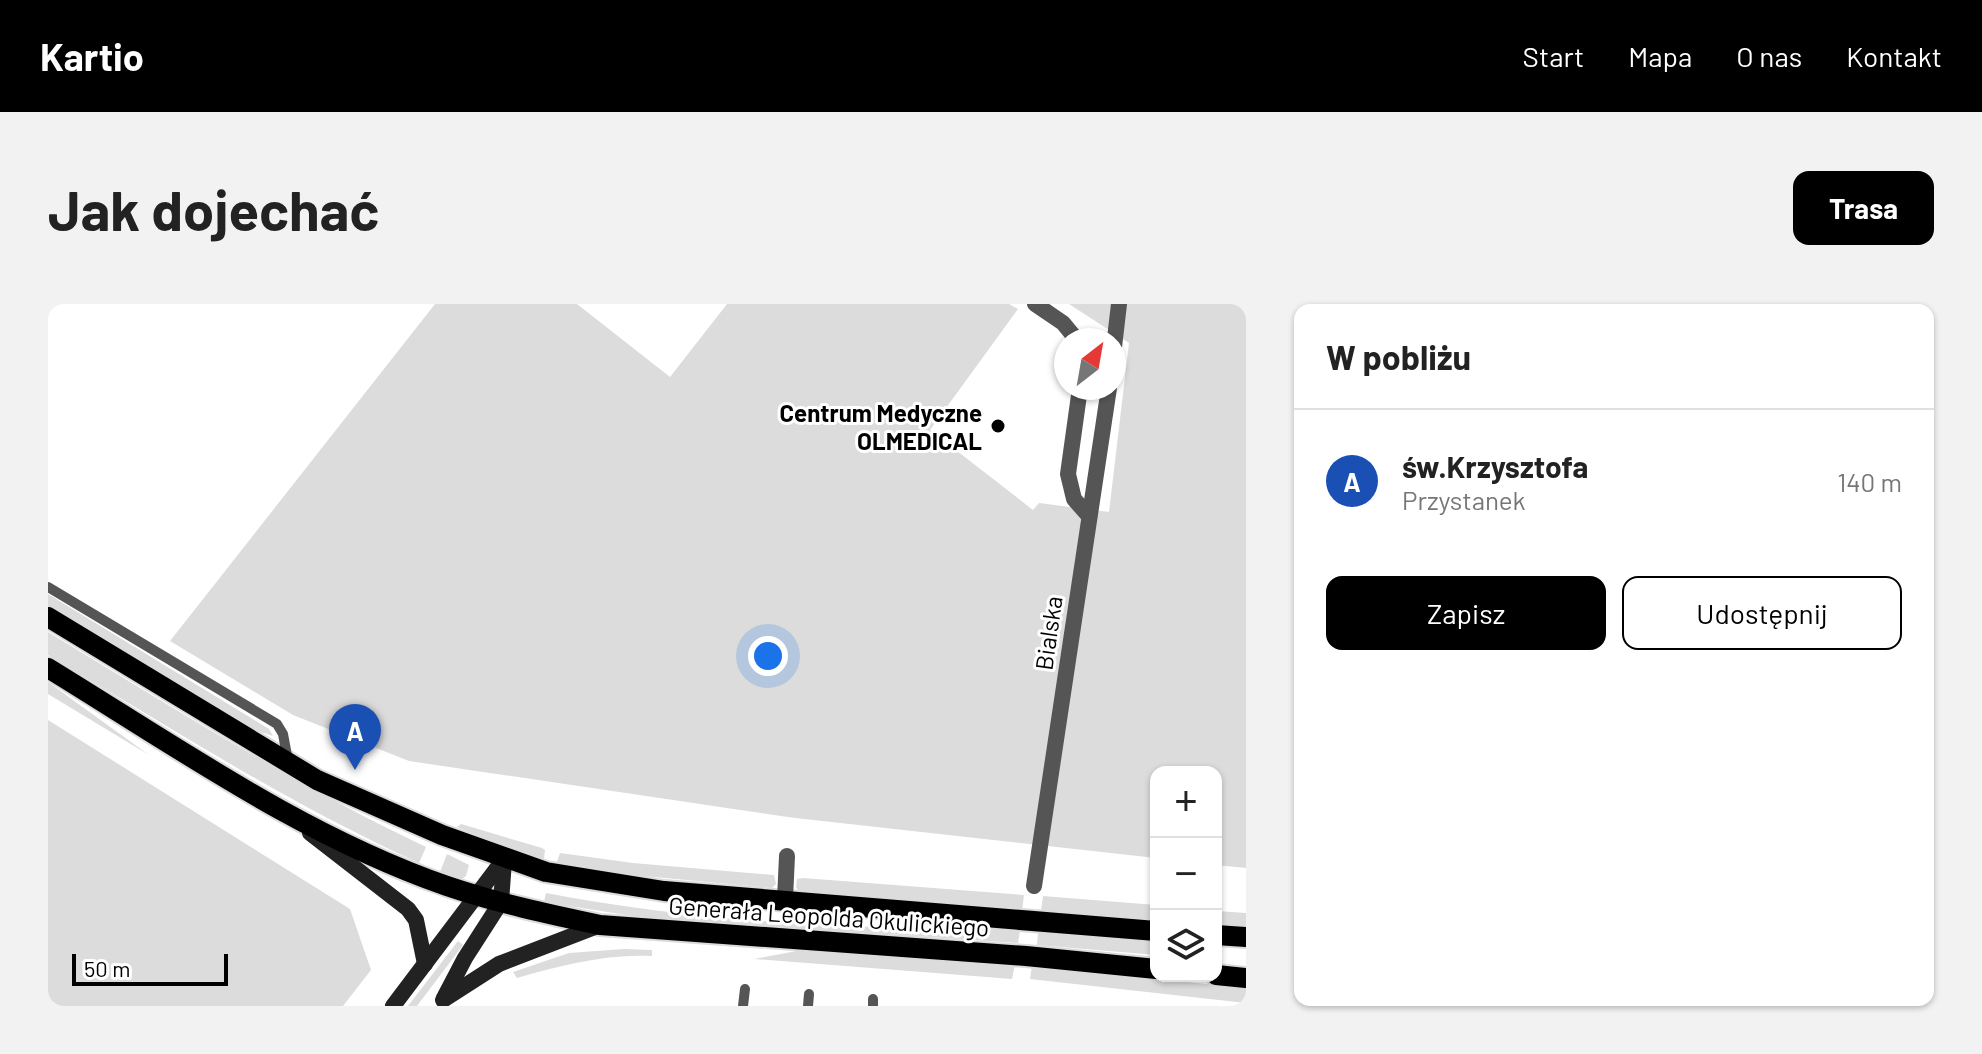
<!DOCTYPE html>
<html lang="pl">
<meta charset="utf-8">
<style>
body{margin:0;font-family:Barlow,sans-serif;background:#f2f2f2;color:#222}
.controls{position:absolute;right:24px;bottom:24px;display:grid;overflow:hidden;border-radius:16px;box-shadow:0 2px 6px #0004}
.controls button{width:72px;height:72px;display:grid;place-items:center;padding:0;border:0;border-bottom:2px solid #e0e0e0;background:#fff;color:#222;font:40px sans-serif}
.compass{position:absolute;left:1006px;top:24px;width:72px;height:72px;border-radius:50%;background:#fff;box-shadow:0 2px 6px #0004;rotate:31deg}
.scale{position:absolute;left:24px;bottom:20px;width:156px;box-sizing:border-box;padding-left:8px;border:4px solid #000;border-top:0;font-size:22px;line-height:28px;white-space:nowrap;color:#000;-webkit-text-stroke:6px #fff;paint-order:stroke}
.you{position:absolute;left:720px;top:352px;width:28px;height:28px;margin:-20px;border:6px solid #fff;border-radius:50%;background:#1a73e8;box-shadow:0 0 0 12px #1a73e833}
.badge{display:grid;place-items:center;width:52px;height:52px;border-radius:50%;background:#000;color:#fff;font-size:26px;font-weight:700}
.pin{position:absolute;translate:-50% -66px;filter:drop-shadow(0 2px 4px #0008)}
.pin::after{content:'';position:absolute;top:42px;width:28px;height:24px;background:inherit;clip-path:polygon(0 0,100% 0,50% 100%)}
.list{margin:0;padding:0;list-style:none}
h2{display:flex;justify-content:space-between;align-items:center;height:104px;margin:0;padding:0 32px;font-size:34px}
h2 small{font-size:26px;font-weight:400;color:#767676}
.list li{display:grid;grid-template-columns:52px 1fr auto;gap:24px;align-items:center;box-sizing:border-box;height:144px;padding:0 32px;border-top:2px solid #e0e0e0}
.list b{display:block;font-size:30px;white-space:nowrap}
.list p{margin:0;font-size:26px;white-space:nowrap;color:#767676}
.list em{font-size:26px;font-style:normal;color:#767676}
.actions{display:flex;gap:16px;padding:24px 32px}
.actions a{flex:1;padding:18px 0;border:2px solid #000;border-radius:16px;text-align:center;font-size:28px;color:#000}
.actions .main{background:#000;color:#fff}
.icon{flex:none;width:44px;height:44px;fill:none;stroke:currentColor;stroke-width:2;stroke-linecap:round;stroke-linejoin:round}
.map{position:relative;flex:none;width:1198px;height:702px;overflow:hidden;border-radius:16px}
header{display:flex;align-items:center;gap:48px;box-sizing:border-box;height:112px;padding:0 40px;background:#000;color:#fff}
header strong{font-size:38px}
nav{display:flex;gap:44px;margin-inline-start:auto;font-size:28px}
.intro{display:flex;align-items:center;justify-content:space-between;box-sizing:border-box;height:192px;padding:0 48px}
h1{margin:0;font-size:56px}
.button{padding:20px 36px;border-radius:16px;background:#000;color:#fff;font-size:28px;font-weight:700}
main{display:flex;gap:48px;padding:0 48px}
aside{flex:1;background:#fff;border-radius:16px;box-shadow:0 2px 6px #0004}
.map>svg:first-child{display:block}
.green{fill:#dcdcdc}
.lines{fill:none;stroke-linecap:round;stroke-linejoin:round}
.primary-casing{stroke:#dbdbdb;stroke-width:24}
.service{stroke:#555;stroke-width:10}
.pedestrian{stroke:#555;stroke-width:16}
.minor{stroke:#555;stroke-width:16}
.secondary{stroke:#222;stroke-width:16}
.primary{stroke:#000;stroke-width:20}
.poi-dot{fill:#000;stroke:#fff;stroke-width:3}
.labels{text-anchor:middle;dominant-baseline:central;stroke-width:6;stroke-linejoin:round;paint-order:stroke}
.poi-label{font-size:24px;font-weight:bold;fill:#000;stroke:#fff;text-anchor:end}
.street-label{font-size:24px;fill:#000;stroke:#fff}
</style>
<header>
<strong>Kartio</strong>
<nav><a>Start</a><a>Mapa</a><a>O nas</a><a>Kontakt</a></nav>
</header>
<div class="intro"><h1>Jak dojechać</h1><a class="button">Trasa</a></div>
<main>
<div class="map">
<svg width="1198" height="702" viewBox="0 0 1198 702">
<rect width="100%" height="100%" fill="#fff"/>
<g class="green">
<path d="M 387,0 L 529,0 L 622,73 L 679,0 L 961,0 L 970,5 L 882,126 L 985,206 L 991,199 L 1061,208 L 1081,39 L 1021,0 L 1198,0 L 1198,564 L 1168,561 L 1168,468 L 1108,468 L 1108,554 L 747,514 L 361,457 L 245,411 L 122,337 Z"/>
<path d="M 0,290 L 221,425 L 225,432 L 210,427 L 0,303 Z"/>
<path d="M 0,328 C 124,403 247,481 378,543 L 371,559 C 242,501 122,423 0,351 Z"/>
<path d="M 0,378 L 101,451 L 0,390 Z"/>
<path d="M 0,416 L 302,605 L 323,666 L 295,702 L 0,702 Z"/>
<path d="M 413,520 L 494,544 L 497,546 L 496,555 L 454,542 L 409,523 Z"/>
<path d="M 512,549 L 585,559 L 726,571 L 728,580 L 724,584 L 585,571 L 509,558 Z"/>
<path d="M 399,550 L 421,561 L 418,572 L 414,575 L 392,568 Z"/>
<path d="M 755,574 L 976,591 L 974,607 L 751,588 L 748,583 L 749,575 Z"/>
<path d="M 498,589 C 608,610 720,620 831,623 C 878,624 925,624 972,627 L 970,639 L 591,613 L 496,598 Z"/>
<path d="M 995,592 L 1108,601 L 1108,616 L 993,607 Z"/>
<path d="M 1168,607 L 1198,609 L 1198,623 L 1168,621 Z"/>
<path d="M 990,628 L 1108,638 L 1108,651 L 989,641 Z"/>
<path d="M 410,637 L 415,641 L 369,702 L 360,702 Z"/>
<path d="M 576,645 L 604,646 L 604,652 C 557,650 514,661 469,674 L 465,668 L 521,649 Z"/>
<path d="M 754,646 L 767,646 L 967,660 L 964,675 L 706,655 Z"/>
<path d="M 984,662 L 1198,684 L 1198,699 L 982,675 Z"/>
</g>
<g class="lines">
<defs>
<g id="primary">
<path d="M 0,313 L 269,476 L 394,531 L 498,568 L 616,587 L 1108,627"/>
<path d="M 0,364 C 129,443 255,532 399,582 C 449,599 500,610 552,621 L 978,652 L 1108,665"/>
<path d="M 1168,631 L 1198,633"/>
<path d="M 1168,671 L 1198,674"/>
</g>
</defs>
<use href="#primary" class="primary-casing"/>
<g class="service">
<path d="M 0,283 L 229,420 L 235,430 L 240,457"/>
<path d="M 695,702 L 697,685"/>
<path d="M 760,702 L 761,690"/>
<path d="M 825,702 L 825,695"/>
</g>
<g class="pedestrian">
<path d="M 1066,43 L 1071,0"/>
<path d="M 986,582 L 1061,84"/>
</g>
<g class="minor">
<path d="M 987,0 L 1015,19 L 1029,36"/>
<path d="M 1032,84 L 1020,170 L 1026,195 L 1041,212"/>
<path d="M 737,595 L 739,552"/>
</g>
<g class="secondary">
<path d="M 262,529 L 360,605 L 368,616 L 377,660"/>
<path d="M 396,694 L 417,654 L 453,598 L 456,557"/>
<path d="M 395,696 L 451,660 L 552,621"/>
<path d="M 345,702 L 456,555"/>
</g>
<use href="#primary" class="primary"/>
</g>
<circle class="poi-dot" cx="950" cy="122" r="8"/>
<g class="labels">
<g class="poi-label">
<text x="934" y="108">Centrum Medyczne<tspan x="934" dy="28">OLMEDICAL</tspan></text>
</g>
<g class="street-label">
<text transform="translate(1000 329) rotate(-82)">Bialska</text>
<text transform="translate(781 612) rotate(4)">Generała Leopolda Okulickiego</text>
</g>
</g>
</svg>
<div class="controls">
<button>+</button>
<button>−</button>
<button><svg class="icon" aria-label="layers" viewBox="0 0 24 24"><path d="M12 4l9 5-9 5-9-5zM3 14l9 5 9-5"/></svg></button>
</div>
<svg class="compass" viewBox="-18 -18 36 36"><path d="M0-13l5 13h-10z" fill="#e53935"/><path d="M0 13l5-13h-10z" fill="#767676"/></svg>
<div class="scale">50 m</div>
<div class="you"></div>
<div class="pin badge" style="left:307px;top:466px;background:#1a4fb4">A</div>
</div>
<aside>
<h2>W pobliżu<small></small></h2>
<ul class="list">
<li><span class="badge" style="background:#1a4fb4">A</span><div><b>św.Krzysztofa</b><p>Przystanek</p></div><em>140 m</em></li>
</ul>
<div class="actions"><a class="main">Zapisz</a><a>Udostępnij</a></div>
</aside>
</main>
